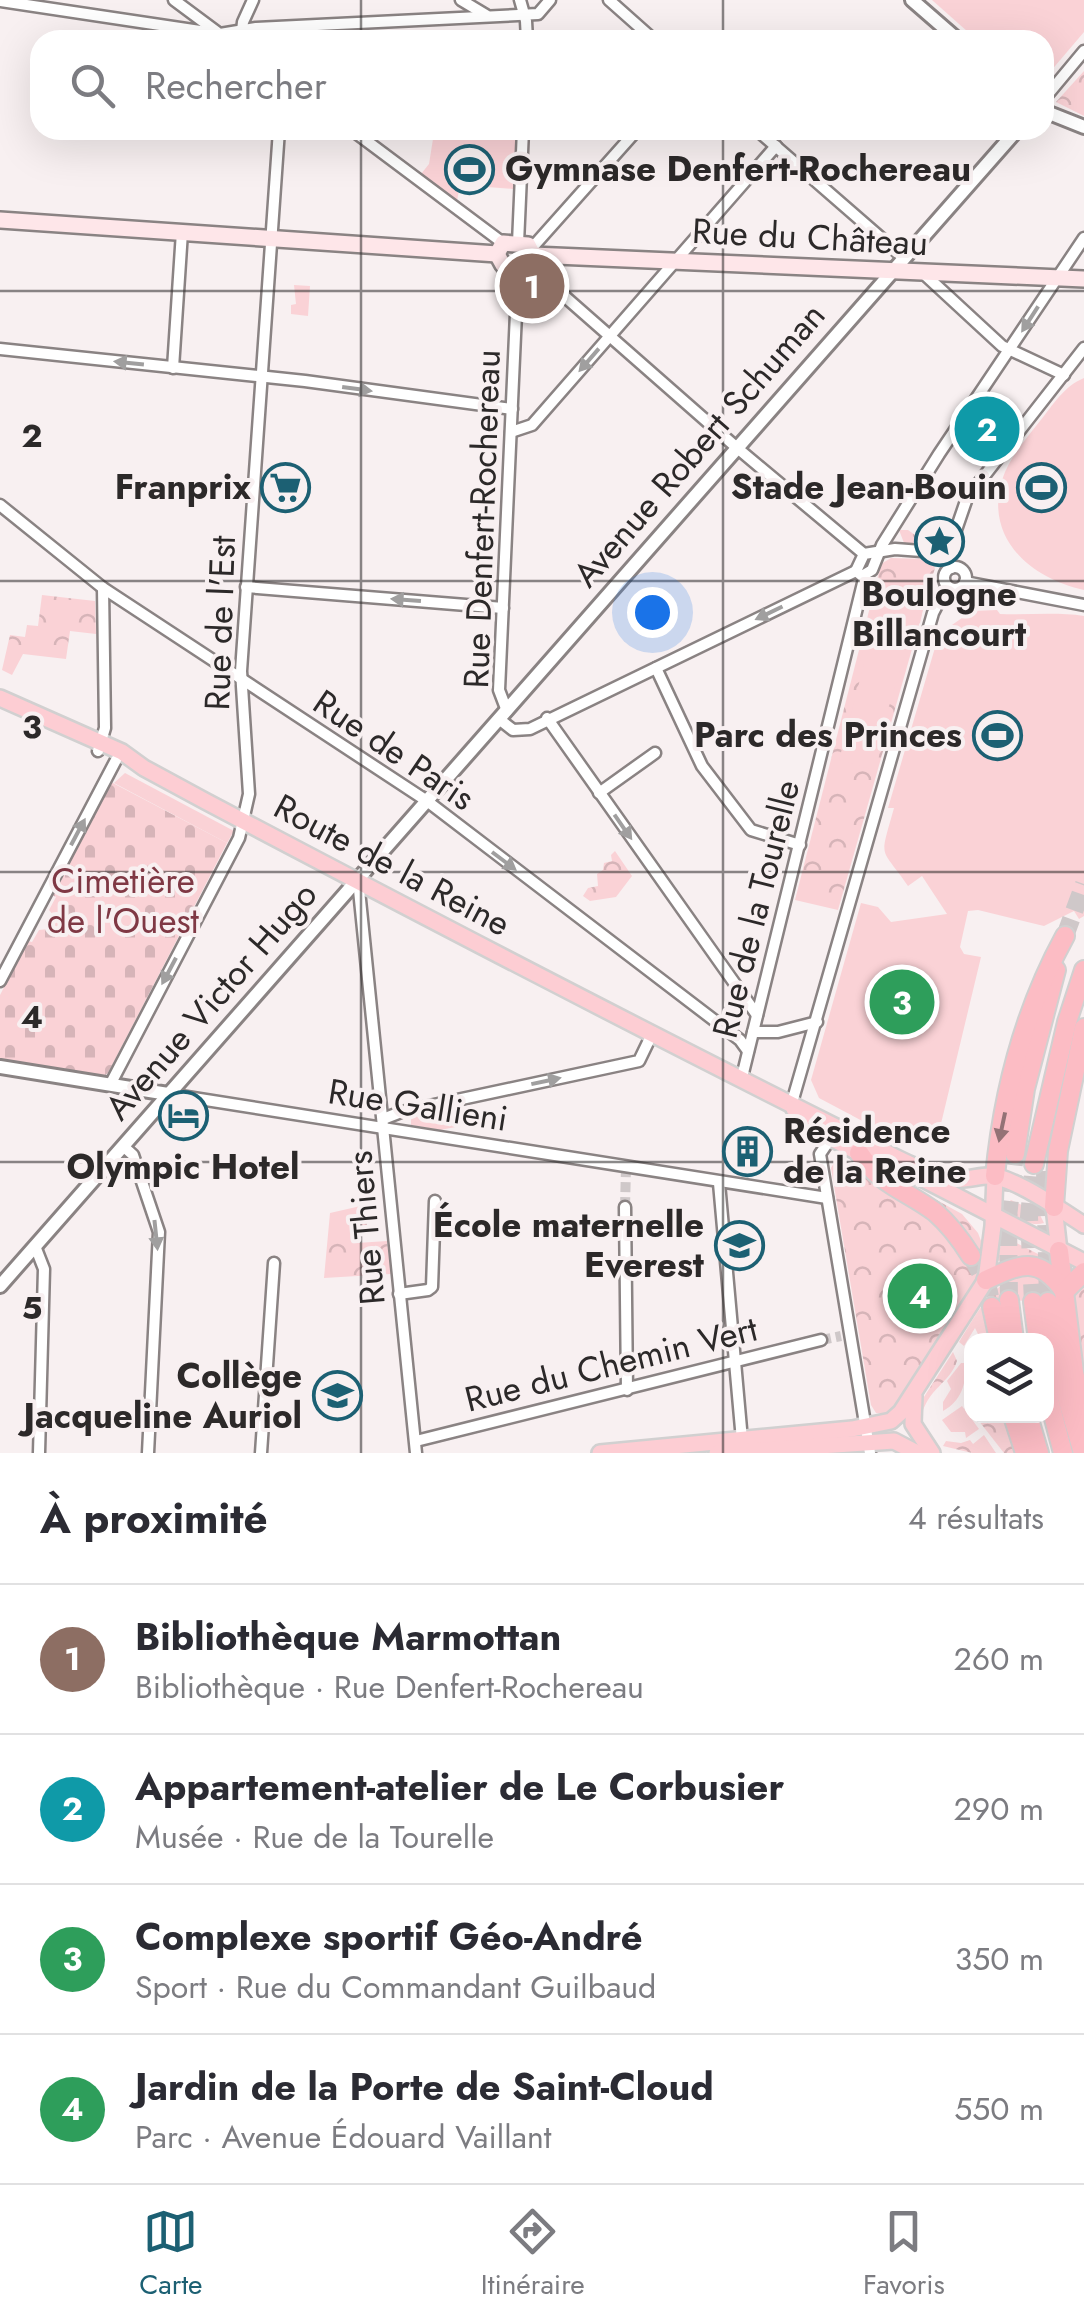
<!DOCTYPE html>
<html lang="fr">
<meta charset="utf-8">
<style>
body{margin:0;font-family:Jost,sans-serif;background:#f7f7f7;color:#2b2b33}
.controls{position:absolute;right:30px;bottom:30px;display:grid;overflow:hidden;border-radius:20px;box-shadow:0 10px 40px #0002}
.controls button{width:90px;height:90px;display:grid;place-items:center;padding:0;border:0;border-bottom:2px solid #e1e1e2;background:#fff;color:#2b2b33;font:50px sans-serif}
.you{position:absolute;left:652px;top:612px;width:35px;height:35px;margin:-25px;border:8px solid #fff;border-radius:50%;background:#1a73e8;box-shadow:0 0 0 15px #1a73e833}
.badge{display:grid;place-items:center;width:65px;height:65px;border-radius:50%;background:#1c6073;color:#fff;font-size:32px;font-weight:700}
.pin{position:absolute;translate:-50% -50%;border:5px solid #fff;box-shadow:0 2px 10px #0006}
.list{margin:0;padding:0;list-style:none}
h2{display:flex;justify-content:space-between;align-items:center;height:130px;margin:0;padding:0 40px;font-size:42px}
h2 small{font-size:32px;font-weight:400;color:#7c7c81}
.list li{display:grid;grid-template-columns:65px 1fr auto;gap:30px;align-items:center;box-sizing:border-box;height:150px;padding:0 40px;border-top:2px solid #e1e1e2}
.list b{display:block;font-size:38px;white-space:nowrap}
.list p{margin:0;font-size:32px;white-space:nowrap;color:#7c7c81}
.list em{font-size:32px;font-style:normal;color:#7c7c81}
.icon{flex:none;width:55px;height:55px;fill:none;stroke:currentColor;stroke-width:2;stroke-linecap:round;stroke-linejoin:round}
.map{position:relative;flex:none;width:1084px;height:1453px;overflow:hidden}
.search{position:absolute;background:#fff;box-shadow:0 10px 40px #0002;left:30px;right:30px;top:30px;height:110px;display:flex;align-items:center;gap:25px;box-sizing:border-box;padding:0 35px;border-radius:30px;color:#7c7c81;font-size:38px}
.sheet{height:730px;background:#fff}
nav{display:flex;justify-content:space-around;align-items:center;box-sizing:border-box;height:140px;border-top:2px solid #e1e1e2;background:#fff;font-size:28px;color:#7c7c81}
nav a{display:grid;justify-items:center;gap:5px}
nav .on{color:#1c6073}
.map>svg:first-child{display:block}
.grass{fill:url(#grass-dots)}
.cemetery{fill:url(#cemetery-stones)}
.park{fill:url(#park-crowns)}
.garden{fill:#fad2d6}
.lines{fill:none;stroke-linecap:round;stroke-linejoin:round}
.minor-tunnel{stroke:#cfc8c9;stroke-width:10;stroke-dasharray:10 5;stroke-linecap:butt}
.trunk-tunnel{stroke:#cfc8c9;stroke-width:18;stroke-dasharray:18 9;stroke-linecap:butt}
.minor-casing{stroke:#8a8383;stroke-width:15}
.tertiary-casing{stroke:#8a8383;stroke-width:18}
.secondary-casing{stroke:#8a8383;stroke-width:20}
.primary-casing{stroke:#d1d0d0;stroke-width:20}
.trunk-casing{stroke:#d1d0d0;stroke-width:22}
.minor{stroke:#fff;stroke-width:10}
.tertiary{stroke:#fff;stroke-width:12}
.secondary{stroke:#fee6e9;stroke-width:15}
.primary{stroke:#fdcdd3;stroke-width:15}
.trunk{stroke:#fcbcc4;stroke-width:18}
.oneway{fill:#a09f9f}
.oneway2{fill:#947276}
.grid{fill:none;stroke:#2c2929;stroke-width:2.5;stroke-opacity:0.55}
.labels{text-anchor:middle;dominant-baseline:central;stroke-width:8;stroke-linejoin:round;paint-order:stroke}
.poi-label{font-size:35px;font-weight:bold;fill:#2c2929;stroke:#f8f0f1;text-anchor:end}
.street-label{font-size:35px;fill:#2c2929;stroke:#f8f0f1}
.park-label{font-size:35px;fill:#7f3844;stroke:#f8f0f1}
.grid-label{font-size:32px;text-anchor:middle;font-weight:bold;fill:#2c2929;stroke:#f8f0f1;stroke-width:8;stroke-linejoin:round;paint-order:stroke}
</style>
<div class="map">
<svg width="1084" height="1453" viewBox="0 0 1084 1453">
<defs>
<pattern id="grass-dots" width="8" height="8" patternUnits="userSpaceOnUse" patternTransform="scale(2.5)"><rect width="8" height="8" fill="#fad2d6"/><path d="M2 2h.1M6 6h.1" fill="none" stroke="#d6b4b8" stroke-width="1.8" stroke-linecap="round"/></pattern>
<pattern id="cemetery-stones" width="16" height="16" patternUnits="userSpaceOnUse" patternTransform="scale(2.5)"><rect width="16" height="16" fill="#fad2d6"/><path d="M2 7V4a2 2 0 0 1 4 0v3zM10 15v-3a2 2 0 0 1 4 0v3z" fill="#d6b4b8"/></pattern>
<pattern id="park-crowns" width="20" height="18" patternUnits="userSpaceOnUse" patternTransform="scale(2.5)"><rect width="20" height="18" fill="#fad2d6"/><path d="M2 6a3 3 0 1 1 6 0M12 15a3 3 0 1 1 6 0" fill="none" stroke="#d6b4b8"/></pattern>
</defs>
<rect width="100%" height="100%" fill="#f8f0f1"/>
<g class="grass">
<path d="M 942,525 L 948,528 L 945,537 L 933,544 L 904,543 L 899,530 L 908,530 L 925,542 Z"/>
<path d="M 1011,1200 L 1039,1213 L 1044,1223 C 1030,1227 1013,1218 1005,1206 Z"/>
</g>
<path class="cemetery" d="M 111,782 L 227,843 L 108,1073 L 104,1076 L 0,1059 L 0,995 L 28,941 L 32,942 L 39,930 L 48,929 L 53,915 L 49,910 L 56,897 L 52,895 Z"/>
<g class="park">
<path d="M 1084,71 L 1084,116 L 1056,102 Z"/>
<path d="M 891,558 L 928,559 L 935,568 L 838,910 L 795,900 L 881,564 Z"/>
<path d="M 42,595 L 95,601 L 96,634 L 70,631 L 66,659 L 23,654 L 12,675 L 2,670 L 10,635 L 25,637 L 27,625 L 38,626 Z"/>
<path d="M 615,851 L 632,876 L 616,897 L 590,901 L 583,896 L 588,888 L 598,886 L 597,874 L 603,870 L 604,863 L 612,861 L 611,855 Z"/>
<path d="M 457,1109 L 461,1126 L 440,1130 L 411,1125 L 411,1118 Z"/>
<path d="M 835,1161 L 844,1161 L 911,1201 L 975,1255 L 882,1170 L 962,1214 L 978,1233 L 983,1246 L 977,1279 L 895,1409 L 888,1414 L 876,1413 L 871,1405 L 831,1168 Z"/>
<path d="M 365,1205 L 367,1226 L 358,1228 L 357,1243 L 387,1241 L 391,1274 L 324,1278 L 330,1213 Z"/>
<path d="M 1003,1236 L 1040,1255 L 1039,1258 L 1026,1256 L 997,1261 Z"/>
<path d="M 1021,1273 C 1039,1276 1053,1282 1057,1302 L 1001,1300 L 983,1313 L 989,1340 L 981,1340 L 975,1328 L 964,1346 L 959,1342 C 977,1313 989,1288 1021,1273 Z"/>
<path d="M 1080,1286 L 1084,1287 L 1084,1392 L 1073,1299 Z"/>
<path d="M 953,1352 L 957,1361 C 950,1383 928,1388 921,1417 L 922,1400 Z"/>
<path d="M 961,1363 L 965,1363 C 967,1384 961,1401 943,1411 L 943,1402 L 951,1389 L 947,1381 Z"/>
<path d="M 962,1406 L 979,1429 L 966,1438 L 965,1432 L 951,1432 L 942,1420 Z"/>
<path d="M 975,1416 L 1005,1416 L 1017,1453 L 1004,1453 Z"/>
<path d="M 984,1435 L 996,1453 L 972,1453 L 943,1446 L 946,1441 L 961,1443 L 970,1440 L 973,1444 Z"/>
</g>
<g class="garden">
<path d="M 932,0 L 1084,0 L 1084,32 L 1044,79 L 1044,40 L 977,40 Z"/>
<path d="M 418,130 L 516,130 L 513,189 L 460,185 L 457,201 L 421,174 L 429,164 L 433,139 L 420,136 Z"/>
<path d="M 294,285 L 310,286 L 308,316 L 291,314 L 291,305 L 296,304 Z"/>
<path d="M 1084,378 L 1084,590 C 1032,579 984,539 1002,480 C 1009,458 1026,439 1040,421 C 1053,405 1064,386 1084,378 Z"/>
<path d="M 871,601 L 878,607 L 912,618 L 922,614 L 920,623 L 913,627 L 870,769 L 839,760 L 864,664 L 860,662 L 872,613 L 869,609 Z"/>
<path d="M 997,610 L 1000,614 C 1027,615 1059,612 1084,616 L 1084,916 L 1079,919 L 1074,911 L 1044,926 L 978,910 L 968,911 L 960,947 L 964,954 L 981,957 L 939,1132 L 911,1131 L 900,1141 L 819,1098 L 811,1080 L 861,903 L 878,907 L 891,922 L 947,914 L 922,876 L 908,886 C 880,845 879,862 894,808 L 888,808 L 939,634 L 972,611 Z"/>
<path d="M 125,773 L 234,831 L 227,843 L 114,783 Z"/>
</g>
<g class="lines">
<g class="minor-tunnel">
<path d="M 625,1207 L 626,1168"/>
<path d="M 821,1340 L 841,1336"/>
</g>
<g class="trunk-tunnel">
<path d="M 1065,936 L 1084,884"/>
<path d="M 1045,1171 L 1048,1302"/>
<path d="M 971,1256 L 988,1287 L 992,1307"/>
<path d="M 1009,1300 L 1008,1217 L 1015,1154"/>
<path d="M 1033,1302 L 1029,1217 L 1034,1164"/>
</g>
<defs>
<g id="minor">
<path d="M 174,0 L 217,32"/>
<path d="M 461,0 L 486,15"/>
<path d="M 520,0 L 526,21 L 527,40"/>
<path d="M 609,0 L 654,40"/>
<path d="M 0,1 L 220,34 L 256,28 L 538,14 L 550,0"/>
<path d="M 241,40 L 243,22 L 253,0"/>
<path d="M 1044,99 L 1084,51"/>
<path d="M 352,130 L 503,243"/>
<path d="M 757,130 L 904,258"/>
<path d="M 518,243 L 523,130"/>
<path d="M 531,249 L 637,130"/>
<path d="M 530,266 L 736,447 L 864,554"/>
<path d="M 923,273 L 1002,346 L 1064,375"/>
<path d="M 0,349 L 305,381 L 512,409"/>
<path d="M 173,368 L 182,232"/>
<path d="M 511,432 L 532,425 L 776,146"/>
<path d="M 0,505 L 103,588 L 427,801 L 740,1040 L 748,1051"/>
<circle cx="955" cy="578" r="11"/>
<path d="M 951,568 L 948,553 L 967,498 L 1084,348"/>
<path d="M 856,571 L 862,576 L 872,570 L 882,545 L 939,454 L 1084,238"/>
<path d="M 856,571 L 864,554 L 895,549 L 948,553"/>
<path d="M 965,582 L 1084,605"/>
<path d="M 246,587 L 503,608"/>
<path d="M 656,668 L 702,766 L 751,830 L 800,845"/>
<path d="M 507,711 L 499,690 L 518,269"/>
<path d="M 547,718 L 757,1015"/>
<path d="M 499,719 L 513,730 L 530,729 L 856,571"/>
<path d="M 98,751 L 105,728 L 103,588"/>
<path d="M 599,793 L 655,753"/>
<path d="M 358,880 L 416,1453"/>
<path d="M 0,981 L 116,760"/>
<path d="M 753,1032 L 778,1032 L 817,1022"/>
<path d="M 741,1081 L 865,575"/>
<path d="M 110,1085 L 239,838 L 249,794 L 241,671 L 279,130"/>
<path d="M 168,1094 L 827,1198"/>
<path d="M 791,1106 L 933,613 L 947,586"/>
<path d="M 383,1119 L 401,1112 L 639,1061 L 653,1032"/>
<path d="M 833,1135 L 820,1154 L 870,1453"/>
<path d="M 123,1146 L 133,1155 L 159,1232 L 148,1453"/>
<path d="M 719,1183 L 742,1440"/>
<path d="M 625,1207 L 627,1390"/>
<path d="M 35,1246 L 44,1269 L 39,1453"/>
<path d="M 399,1294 L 428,1290 L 432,1287 L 435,1201"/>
<path d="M 416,1441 L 821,1340"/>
<path d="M 261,1453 L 274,1263"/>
</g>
<g id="tertiary">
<path d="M 912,0 L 958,40"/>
<path d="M 1044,111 L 1084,127"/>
<path d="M 0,1067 L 168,1094"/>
<path d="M 0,1286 L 1017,130"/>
</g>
<g id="secondary">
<path d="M 0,220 L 497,254"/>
<path d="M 497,254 L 503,265 L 518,269 L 530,266 L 533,255"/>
<path d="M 497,254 L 503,243 L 528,245 L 533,255"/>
<path d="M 533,255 L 1084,279"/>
</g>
<g id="primary">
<path d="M 0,698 L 122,752 L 144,768 L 205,801 C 419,914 634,1026 850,1134 C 882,1150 918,1172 954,1179 C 968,1181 985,1173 998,1177 C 1025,1185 1061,1210 1084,1225"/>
<path d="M 794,1109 L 811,1126 L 829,1137 L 859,1153 L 902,1168 L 1084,1262"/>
<path d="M 1054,1207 L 1059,1251"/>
<path d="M 914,1396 L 913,1424 L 932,1453"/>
<path d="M 600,1453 L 852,1429 L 891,1421 L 901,1412 L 986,1280 L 993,1226 L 995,1176"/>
<path d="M 717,1453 L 894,1441 L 917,1453"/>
</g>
<g id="trunk">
<path d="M 859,1153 C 879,1184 907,1191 935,1212 C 950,1225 961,1240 971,1256"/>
<path d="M 1015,1154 L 1025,1089 L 1056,970"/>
<path d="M 1034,1164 L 1067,1022 L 1084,970"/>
<path d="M 995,1176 C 1003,1092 1025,1009 1065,936"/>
<path d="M 1054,1207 L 1058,1151 L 1084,1028"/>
<path d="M 1059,1251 L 1074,1372 L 1084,1416"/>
<path d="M 986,1280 C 1020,1264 1039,1255 1064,1291"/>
<path d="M 1065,1291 L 1084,1272"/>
<path d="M 1009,1300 L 1014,1340"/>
<path d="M 1033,1302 L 1038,1340"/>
<path d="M 1048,1302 L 1060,1374 L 1083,1453"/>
<path d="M 992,1307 L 999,1340"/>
<path d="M 1046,1388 L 1063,1453"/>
<path d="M 1013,1416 L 1025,1453"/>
<path d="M 1028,1416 L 1039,1453"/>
</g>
</defs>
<use href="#minor" class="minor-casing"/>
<use href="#tertiary" class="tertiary-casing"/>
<use href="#secondary" class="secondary-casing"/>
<use href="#primary" class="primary-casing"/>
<use href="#trunk" class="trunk-casing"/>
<use href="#minor" class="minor"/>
<use href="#tertiary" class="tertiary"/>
<use href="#secondary" class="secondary"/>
<use href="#primary" class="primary"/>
<use href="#trunk" class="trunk"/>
</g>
<defs><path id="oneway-solid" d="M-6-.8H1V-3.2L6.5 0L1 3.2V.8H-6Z" transform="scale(2.5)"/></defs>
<g class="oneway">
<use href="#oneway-solid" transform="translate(1030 319) rotate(123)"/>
<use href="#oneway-solid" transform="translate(589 360) rotate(131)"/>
<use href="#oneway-solid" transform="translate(129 363) rotate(-174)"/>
<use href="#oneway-solid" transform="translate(357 389) rotate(8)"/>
<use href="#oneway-solid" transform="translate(406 600) rotate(-176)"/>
<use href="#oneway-solid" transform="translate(769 613) rotate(154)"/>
<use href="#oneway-solid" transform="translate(623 827) rotate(55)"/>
<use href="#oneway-solid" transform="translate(78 832) rotate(-62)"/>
<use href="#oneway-solid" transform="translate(504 861) rotate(37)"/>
<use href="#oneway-solid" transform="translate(169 971) rotate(118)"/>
<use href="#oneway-solid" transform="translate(546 1081) rotate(-12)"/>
<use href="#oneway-solid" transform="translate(156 1235) rotate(84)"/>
</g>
<use class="oneway2" href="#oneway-solid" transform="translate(1002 1127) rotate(102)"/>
<path class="grid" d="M 361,0 L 361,40M 723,0 L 723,40M 361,130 L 361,1453M 723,130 L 723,1453M 0,291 L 1084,291M 0,581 L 1084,581M 0,872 L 1084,872M 0,1162 L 1084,1162"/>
<defs>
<symbol id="stadium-ring" viewBox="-11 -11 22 22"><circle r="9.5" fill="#f8f0f1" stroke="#1c6073" stroke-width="1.5"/><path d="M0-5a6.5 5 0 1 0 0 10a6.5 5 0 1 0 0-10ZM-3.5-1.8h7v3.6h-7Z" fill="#1c6073"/></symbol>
<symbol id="supermarket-ring" viewBox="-11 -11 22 22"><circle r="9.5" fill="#f8f0f1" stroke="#1c6073" stroke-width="1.5"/><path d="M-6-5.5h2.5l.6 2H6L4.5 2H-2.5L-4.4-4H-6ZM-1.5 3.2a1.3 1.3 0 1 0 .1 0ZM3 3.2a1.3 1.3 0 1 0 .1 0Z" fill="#1c6073"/></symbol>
<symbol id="sight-ring" viewBox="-11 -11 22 22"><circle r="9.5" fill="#f8f0f1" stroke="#1c6073" stroke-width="1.5"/><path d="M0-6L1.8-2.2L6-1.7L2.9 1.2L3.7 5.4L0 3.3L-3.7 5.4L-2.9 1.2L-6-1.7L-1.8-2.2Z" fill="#1c6073"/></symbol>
<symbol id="hotel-ring" viewBox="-11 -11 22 22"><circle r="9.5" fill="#f8f0f1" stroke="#1c6073" stroke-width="1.5"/><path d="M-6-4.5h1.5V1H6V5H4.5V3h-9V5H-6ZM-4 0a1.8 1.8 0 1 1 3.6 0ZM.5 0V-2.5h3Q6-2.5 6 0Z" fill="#1c6073"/></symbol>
<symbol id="building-ring" viewBox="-11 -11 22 22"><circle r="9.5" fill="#f8f0f1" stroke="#1c6073" stroke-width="1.5"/><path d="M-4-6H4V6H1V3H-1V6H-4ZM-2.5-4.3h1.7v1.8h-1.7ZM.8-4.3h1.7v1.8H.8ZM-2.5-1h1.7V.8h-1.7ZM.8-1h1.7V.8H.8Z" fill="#1c6073"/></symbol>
<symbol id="school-ring" viewBox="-11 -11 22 22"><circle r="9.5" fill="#f8f0f1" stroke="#1c6073" stroke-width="1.5"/><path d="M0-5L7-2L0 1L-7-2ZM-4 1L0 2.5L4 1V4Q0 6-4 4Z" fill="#1c6073"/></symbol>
</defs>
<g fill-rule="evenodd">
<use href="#stadium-ring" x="442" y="142" width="55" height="55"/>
<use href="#supermarket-ring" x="258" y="460" width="55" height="55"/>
<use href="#stadium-ring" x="1014" y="460" width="55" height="55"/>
<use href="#sight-ring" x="912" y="514" width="55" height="55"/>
<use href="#stadium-ring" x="970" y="708" width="55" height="55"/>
<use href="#hotel-ring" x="156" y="1088" width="55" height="55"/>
<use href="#building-ring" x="720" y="1124" width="55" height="55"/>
<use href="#school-ring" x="712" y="1218" width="55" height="55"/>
<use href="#school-ring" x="310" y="1368" width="55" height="55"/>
</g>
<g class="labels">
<g class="poi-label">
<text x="505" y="169" text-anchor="start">Gymnase Denfert-Rochereau</text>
<text x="251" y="487">Franprix</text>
<text x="1007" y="487">Stade Jean-Bouin</text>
<text x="939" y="594" text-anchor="middle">Boulogne<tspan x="939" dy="40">Billancourt</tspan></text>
<text x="962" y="735">Parc des Princes</text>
<text x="783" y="1131" text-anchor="start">Résidence<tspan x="783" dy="40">de la Reine</tspan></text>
<text x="183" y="1167" text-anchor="middle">Olympic Hotel</text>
<text x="704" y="1225">École maternelle<tspan x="704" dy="40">Everest</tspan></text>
<text x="302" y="1376">Collège<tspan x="302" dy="40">Jacqueline Auriol</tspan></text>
</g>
<g class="street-label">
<text transform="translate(810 237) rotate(3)">Rue du Château</text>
<text transform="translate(699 445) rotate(-49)">Avenue Robert Schuman</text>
<text transform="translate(482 519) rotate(-88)">Rue Denfert-Rochereau</text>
<text transform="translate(220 623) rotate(-88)">Rue de l'Est</text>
<text transform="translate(394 750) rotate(34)">Rue de Paris</text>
<text transform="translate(392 865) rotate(28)">Route de la Reine</text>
<text transform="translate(756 909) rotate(-76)">Rue de la Tourelle</text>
<text transform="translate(211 1001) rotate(-49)">Avenue Victor Hugo</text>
<text transform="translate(418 1105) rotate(9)">Rue Gallieni</text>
<text transform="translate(366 1228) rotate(-95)">Rue Thiers</text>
<text transform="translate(611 1364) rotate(-14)">Rue du Chemin Vert</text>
</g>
<g class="park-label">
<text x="123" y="881">Cimetière<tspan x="123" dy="40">de l'Ouest</tspan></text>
</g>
</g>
<g class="grid-label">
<text x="32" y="447">2</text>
<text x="32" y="738">3</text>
<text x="32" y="1028">4</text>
<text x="32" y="1319">5</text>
</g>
</svg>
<div class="controls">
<button><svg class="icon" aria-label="layers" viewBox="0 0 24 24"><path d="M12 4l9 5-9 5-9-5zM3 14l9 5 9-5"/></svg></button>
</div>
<div class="you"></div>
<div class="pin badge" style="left:532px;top:286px;background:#8d6e63">1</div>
<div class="pin badge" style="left:987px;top:429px;background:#0f9aa8">2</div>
<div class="pin badge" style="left:902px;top:1002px;background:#2e9e5b">3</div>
<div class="pin badge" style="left:920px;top:1296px;background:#2e9e5b">4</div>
<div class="search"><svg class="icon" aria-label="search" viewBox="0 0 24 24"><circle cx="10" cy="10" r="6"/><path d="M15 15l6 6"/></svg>Rechercher</div>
</div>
<section class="sheet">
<h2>À proximité<small>4 résultats</small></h2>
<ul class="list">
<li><span class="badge" style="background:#8d6e63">1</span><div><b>Bibliothèque Marmottan</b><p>Bibliothèque · Rue Denfert-Rochereau</p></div><em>260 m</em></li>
<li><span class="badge" style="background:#0f9aa8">2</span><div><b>Appartement-atelier de Le Corbusier</b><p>Musée · Rue de la Tourelle</p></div><em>290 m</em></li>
<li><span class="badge" style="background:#2e9e5b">3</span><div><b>Complexe sportif Géo-André</b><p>Sport · Rue du Commandant Guilbaud</p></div><em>350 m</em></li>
<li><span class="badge" style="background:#2e9e5b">4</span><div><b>Jardin de la Porte de Saint-Cloud</b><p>Parc · Avenue Édouard Vaillant</p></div><em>550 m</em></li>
</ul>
</section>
<nav>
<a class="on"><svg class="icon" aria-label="map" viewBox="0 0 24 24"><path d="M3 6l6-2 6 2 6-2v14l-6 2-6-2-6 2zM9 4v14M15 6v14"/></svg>Carte</a>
<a><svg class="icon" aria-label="directions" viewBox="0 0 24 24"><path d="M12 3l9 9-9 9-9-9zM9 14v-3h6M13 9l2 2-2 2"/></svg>Itinéraire</a>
<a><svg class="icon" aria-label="saved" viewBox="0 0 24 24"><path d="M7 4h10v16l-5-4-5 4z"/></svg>Favoris</a>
</nav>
